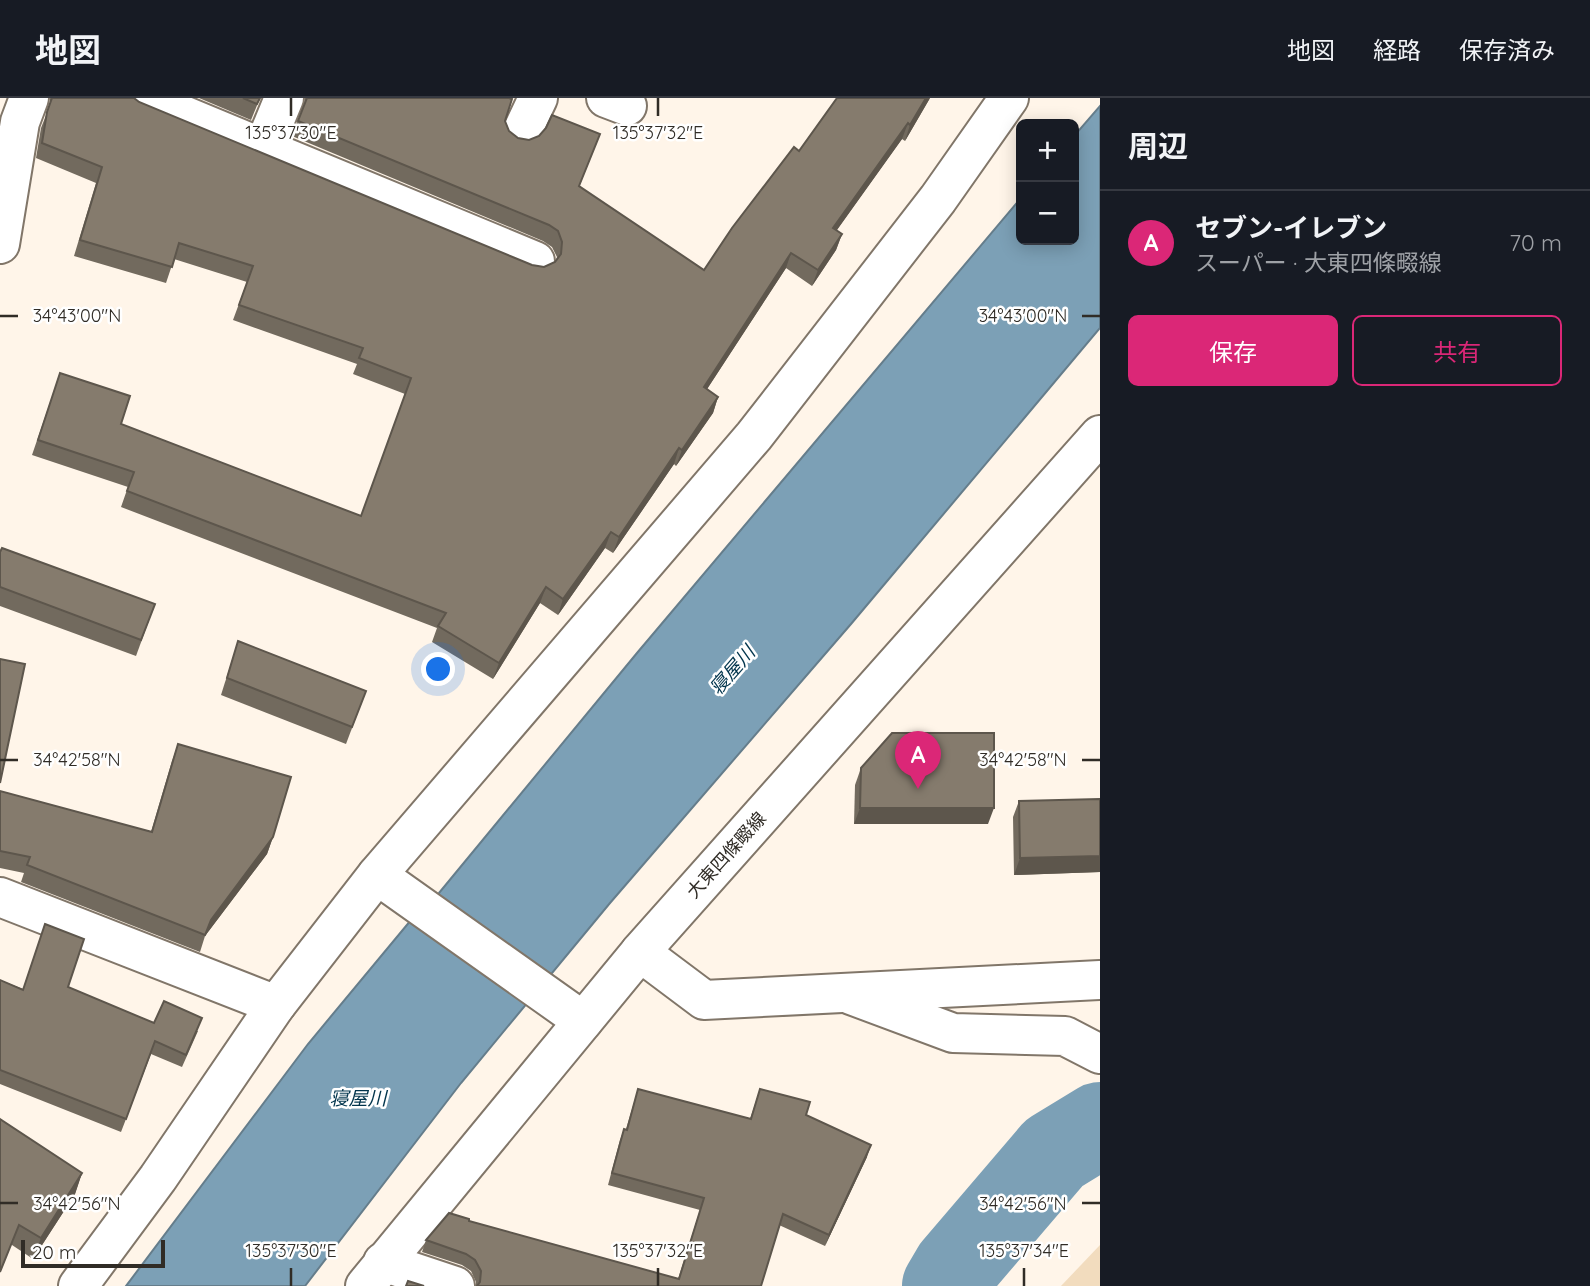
<!DOCTYPE html>
<html lang="ja">
<meta charset="utf-8">
<style>
body{margin:0;font-family:Quicksand,"Noto Sans JP",sans-serif;background:#20242c;color:#f1f3f6}
.controls{position:absolute;right:21px;top:21px;display:grid;overflow:hidden;border-radius:10px;box-shadow:0 4px 18px #0003}
.controls button{width:63px;height:63px;display:grid;place-items:center;padding:0;border:0;border-bottom:2px solid #363941;background:#171b24;color:#f1f3f6;font:35px sans-serif}
.scale{position:absolute;left:21px;bottom:18px;width:144px;box-sizing:border-box;padding-left:7px;border:4px solid #302c26;border-top:0;font-size:19px;line-height:24px;white-space:nowrap;color:#302c26;-webkit-text-stroke:5px #fff;paint-order:stroke}
.you{position:absolute;left:439px;top:572px;width:24px;height:24px;margin:-18px;border:5px solid #fff;border-radius:50%;background:#1a73e8;box-shadow:0 0 0 10px #1a73e833}
.badge{display:grid;place-items:center;width:46px;height:46px;border-radius:50%;background:#db2777;color:#fff;font-size:23px;font-weight:700}
.pin{position:absolute;translate:-50% -58px;filter:drop-shadow(0 2px 4px #0008)}
.pin::after{content:'';position:absolute;top:37px;width:24px;height:21px;background:inherit;clip-path:polygon(0 0,100% 0,50% 100%)}
.list{margin:0;padding:0;list-style:none}
h2{display:flex;justify-content:space-between;align-items:center;height:91px;margin:0;padding:0 28px;font-size:30px}
h2 small{font-size:23px;font-weight:400;color:#9ea1a6}
.list li{display:grid;grid-template-columns:46px 1fr auto;gap:21px;align-items:center;box-sizing:border-box;height:105px;padding:0 28px;border-top:2px solid #363941}
.list b{display:block;font-size:26px;white-space:nowrap}
.list p{margin:0;font-size:23px;white-space:nowrap;color:#9ea1a6}
.list em{font-size:23px;font-style:normal;color:#9ea1a6}
.actions{display:flex;gap:14px;padding:21px 28px}
.actions a{flex:1;padding:16px 0;border:2px solid #db2777;border-radius:10px;text-align:center;font-size:24px;color:#db2777}
.actions .main{background:#db2777;color:#fff}
.map{position:relative;flex:none;width:1100px;height:1188px;overflow:hidden}
header{display:flex;align-items:center;gap:42px;box-sizing:border-box;height:98px;padding:0 35px;background:#171b24;border-bottom:2px solid #363941}
header strong{font-size:33px}
nav{display:flex;gap:38px;margin-inline-start:auto;font-size:24px}
main{display:flex}
aside{flex:1;background:#171b24}
.map>svg:first-child{display:block}
.green{fill:#f2dcbe}
.water{fill:#7ca0b6;stroke:#657d8b;stroke-width:2}
.lines{fill:none;stroke-linecap:round;stroke-linejoin:round}
.river{stroke:#7ca0b6;stroke-width:86}
.street-casing{stroke:#817669;stroke-width:42}
.secondary-casing{stroke:#817669;stroke-width:42}
.street{stroke:#fff;stroke-width:38}
.secondary{stroke:#fff;stroke-width:38}
.wall{fill:#726a5e}
.shaded-wall{fill:#5d564c}
.building{fill:#857b6d;stroke:#5d564c;stroke-width:2}
.ticks{fill:none;stroke:#302c26;stroke-width:2.5}
.labels{text-anchor:middle;dominant-baseline:central;stroke-width:5;stroke-linejoin:round;paint-order:stroke}
.street-label{font-size:18px;fill:#302c26;stroke:#fff}
.water-label{font-size:19px;font-style:italic;fill:#01344c;stroke:#fff}
.ticks-label{font-size:18px;text-anchor:middle;fill:#302c26;stroke:#fff;stroke-width:5;stroke-linejoin:round;paint-order:stroke}
</style>
<header>
<strong>地図</strong>
<nav><a>地図</a><a>経路</a><a>保存済み</a></nav>
</header>
<main>
<div class="map">
<svg width="1100" height="1188" viewBox="0 0 1100 1188">
<rect width="100%" height="100%" fill="#fff5e9"/>
<path class="green" d="M 1100,1147 L 1100,1188 L 1061,1188 Z"/>
<path class="water" d="M 1100,8 L 1100,230 L 851,526 L 610,805 L 461,985 L 305,1188 L 126,1188 L 308,946 L 411,822 L 439,795 L 637,555 L 1021,100 L 1021,142 L 1074,142 L 1074,38 Z"/>
<g class="lines">
<path class="river" d="M 945,1188 L 955,1171 L 1054,1055 L 1100,1027"/>
<defs>
<g id="street">
<path d="M 142,0 L 535,163"/>
<path d="M 606,0 L 627,8"/>
<path d="M 521,36 L 538,0"/>
<path d="M 263,51 L 284,0"/>
<path d="M 0,146 L 20,24 L 29,0"/>
<path d="M 377,777 L 583,923"/>
<path d="M 0,799 L 276,907"/>
<path d="M 851,897 L 953,935 L 1065,938 L 1100,956"/>
<path d="M 383,1164 L 455,1188"/>
</g>
<g id="secondary">
<path d="M 640,854 L 704,902 L 1100,882"/>
<path d="M 78,1188 L 158,1080 L 276,907 L 377,777 L 754,338 L 938,101 L 1009,0"/>
<path d="M 365,1188 L 640,854 L 1100,337"/>
</g>
</defs>
<use href="#street" class="street-casing"/>
<use href="#secondary" class="secondary-casing"/>
<use href="#street" class="street"/>
<use href="#secondary" class="secondary"/>
</g>
<g class="wall">
<path d="M 50,0 L 134,0 L 139,4 L 532,167 L 544,169 L 555,164 L 557,159 L 552,149 L 543,143 L 292,38 L 304,6 L 305,0 L 509,0 L 505,23 L 509,33 L 518,40 L 529,42 L 600,36 L 579,89 L 704,172 L 799,53 L 930,0 L 905,43 L 902,41 L 836,133 L 842,136 L 836,152 L 812,188 L 786,170 L 707,291 L 718,299 L 713,315 L 676,368 L 674,366 L 613,455 L 605,450 L 558,517 L 540,505 L 493,581 L 432,544 L 437,530 L 121,409 L 128,389 L 32,357 L 60,275 L 121,326 L 361,418 L 405,296 L 353,276 L 357,266 L 233,222 L 247,184 L 174,161 L 166,185 L 74,158 L 96,85 L 36,60 L 41,30 L 50,7 Z"/>
<path d="M 199,0 L 260,0 L 251,22 Z"/>
<path d="M 0,454 L 155,506 L 136,558 L 0,508 Z"/>
<path d="M 238,543 L 366,593 L 346,646 L 221,597 Z"/>
<path d="M 178,646 L 273,739 L 267,756 L 205,838 L 200,854 L 21,784 L 24,775 L 0,770 L 0,693 L 151,734 L 172,663 Z"/>
<path d="M 861,670 L 988,726 L 854,726 L 855,687 Z"/>
<path d="M 1100,701 L 1100,778 L 1100,774 L 1014,777 L 1013,719 L 1019,703 Z"/>
<path d="M 0,882 L 23,891 L 68,889 L 154,925 L 198,933 L 182,969 L 151,956 L 121,1034 L 0,986 Z"/>
<path d="M 638,991 L 750,1021 L 760,991 L 806,1017 L 867,1059 L 825,1148 L 779,1127 L 761,1188 L 476,1188 L 476,1184 L 471,1173 L 462,1167 L 422,1154 L 426,1142 L 469,1123 L 678,1181 L 700,1112 L 608,1087 L 620,1042 L 624,1031 L 626,1031 Z"/>
<path d="M 0,1021 L 82,1075 L 75,1096 L 33,1161 L 12,1147 Z"/>
</g>
<g class="shaded-wall">
<path d="M 926,0 L 930,0 L 905,43 L 910,27 Z"/>
<path d="M 908,25 L 902,41 L 827,146 L 833,130 Z"/>
<path d="M 842,136 L 836,152 L 812,188 L 818,172 Z"/>
<path d="M 791,155 L 786,170 L 698,305 L 704,289 Z"/>
<path d="M 718,299 L 713,315 L 676,368 L 682,352 Z"/>
<path d="M 679,350 L 674,366 L 613,455 L 619,439 Z"/>
<path d="M 611,434 L 605,450 L 558,517 L 563,501 Z"/>
<path d="M 546,489 L 540,505 L 493,581 L 499,565 Z"/>
<path d="M 860,710 L 994,710 L 988,726 L 854,726 Z"/>
<path d="M 273,739 L 267,756 L 205,838 L 211,822 Z"/>
<path d="M 1100,758 L 1100,774 L 1014,777 L 1020,760 Z"/>
<path d="M 871,1047 L 867,1059 L 825,1148 L 829,1137 Z"/>
<path d="M 82,1075 L 75,1096 L 33,1161 L 41,1140 Z"/>
</g>
<g class="building">
<path d="M 52,0 L 134,0 L 139,4 L 532,167 L 544,169 L 555,164 L 561,156 L 562,144 L 558,133 L 549,127 L 298,23 L 307,0 L 509,0 L 512,1 L 505,23 L 509,33 L 518,40 L 529,42 L 539,38 L 546,30 L 552,17 L 600,36 L 579,88 L 704,172 L 732,130 L 794,49 L 799,53 L 837,0 L 926,0 L 910,27 L 908,25 L 833,130 L 842,136 L 818,172 L 791,155 L 704,289 L 718,299 L 682,352 L 679,350 L 619,439 L 611,434 L 563,501 L 546,489 L 499,565 L 438,528 L 446,515 L 127,393 L 134,374 L 38,342 L 60,275 L 130,298 L 121,326 L 361,418 L 411,280 L 359,260 L 363,250 L 239,207 L 253,168 L 179,145 L 172,169 L 80,142 L 102,69 L 42,45 L 47,14 Z"/>
<path d="M 243,0 L 260,0 L 257,6 Z"/>
<path d="M 2,450 L 155,506 L 141,542 L 0,489 L 0,454 Z"/>
<path d="M 238,543 L 366,593 L 352,629 L 227,580 Z"/>
<path d="M 0,561 L 25,566 L 0,685 Z"/>
<path d="M 892,635 L 994,635 L 994,710 L 860,710 L 861,670 Z"/>
<path d="M 178,646 L 291,679 L 273,739 L 211,822 L 205,837 L 27,767 L 30,759 L 0,753 L 0,693 L 152,734 Z"/>
<path d="M 1100,701 L 1100,758 L 1020,760 L 1019,703 Z"/>
<path d="M 45,826 L 84,841 L 68,889 L 154,925 L 164,903 L 202,920 L 186,957 L 155,943 L 126,1021 L 0,972 L 0,882 L 23,892 Z"/>
<path d="M 638,991 L 751,1021 L 760,991 L 810,1004 L 806,1017 L 871,1047 L 829,1137 L 783,1116 L 761,1188 L 477,1188 L 480,1184 L 481,1173 L 475,1162 L 466,1156 L 426,1142 L 449,1115 L 469,1121 L 469,1123 L 679,1181 L 704,1100 L 612,1075 L 624,1031 L 627,1032 Z"/>
<path d="M 0,1021 L 82,1075 L 41,1140 L 19,1127 L 0,1174 Z"/>
<path d="M 408,1183 L 424,1188 L 406,1188 Z"/>
</g>
<path class="ticks" d="M 291,0 L 291,18M 658,0 L 658,18M 0,218 L 18,218M 1082,218 L 1100,218M 0,662 L 18,662M 1082,662 L 1100,662M 0,1105 L 18,1105M 1082,1105 L 1100,1105M 291,1170 L 291,1188M 658,1170 L 658,1188M 1024,1170 L 1024,1188"/>
<g class="labels">
<g class="street-label">
<text transform="translate(726 757) rotate(-48)">大東四條畷線</text>
</g>
<g class="water-label">
<text transform="translate(732 572) rotate(-49)">寝屋川</text>
<text x="358" y="1000">寝屋川</text>
</g>
</g>
<g class="ticks-label">
<text x="291" y="41">135°37'30"E</text>
<text x="658" y="41">135°37'32"E</text>
<text x="77" y="224">34°43'00"N</text>
<text x="1023" y="224">34°43'00"N</text>
<text x="77" y="668">34°42'58"N</text>
<text x="1023" y="668">34°42'58"N</text>
<text x="77" y="1112">34°42'56"N</text>
<text x="1023" y="1112">34°42'56"N</text>
<text x="291" y="1159">135°37'30"E</text>
<text x="658" y="1159">135°37'32"E</text>
<text x="1024" y="1159">135°37'34"E</text>
</g>
</svg>
<div class="controls">
<button>+</button>
<button>−</button>
</div>
<div class="scale">20 m</div>
<div class="you"></div>
<div class="pin badge" style="left:918px;top:691px">A</div>
</div>
<aside>
<h2>周辺<small></small></h2>
<ul class="list">
<li><span class="badge">A</span><div><b>セブン-イレブン</b><p>スーパー · 大東四條畷線</p></div><em>70 m</em></li>
</ul>
<div class="actions"><a class="main">保存</a><a>共有</a></div>
</aside>
</main>
